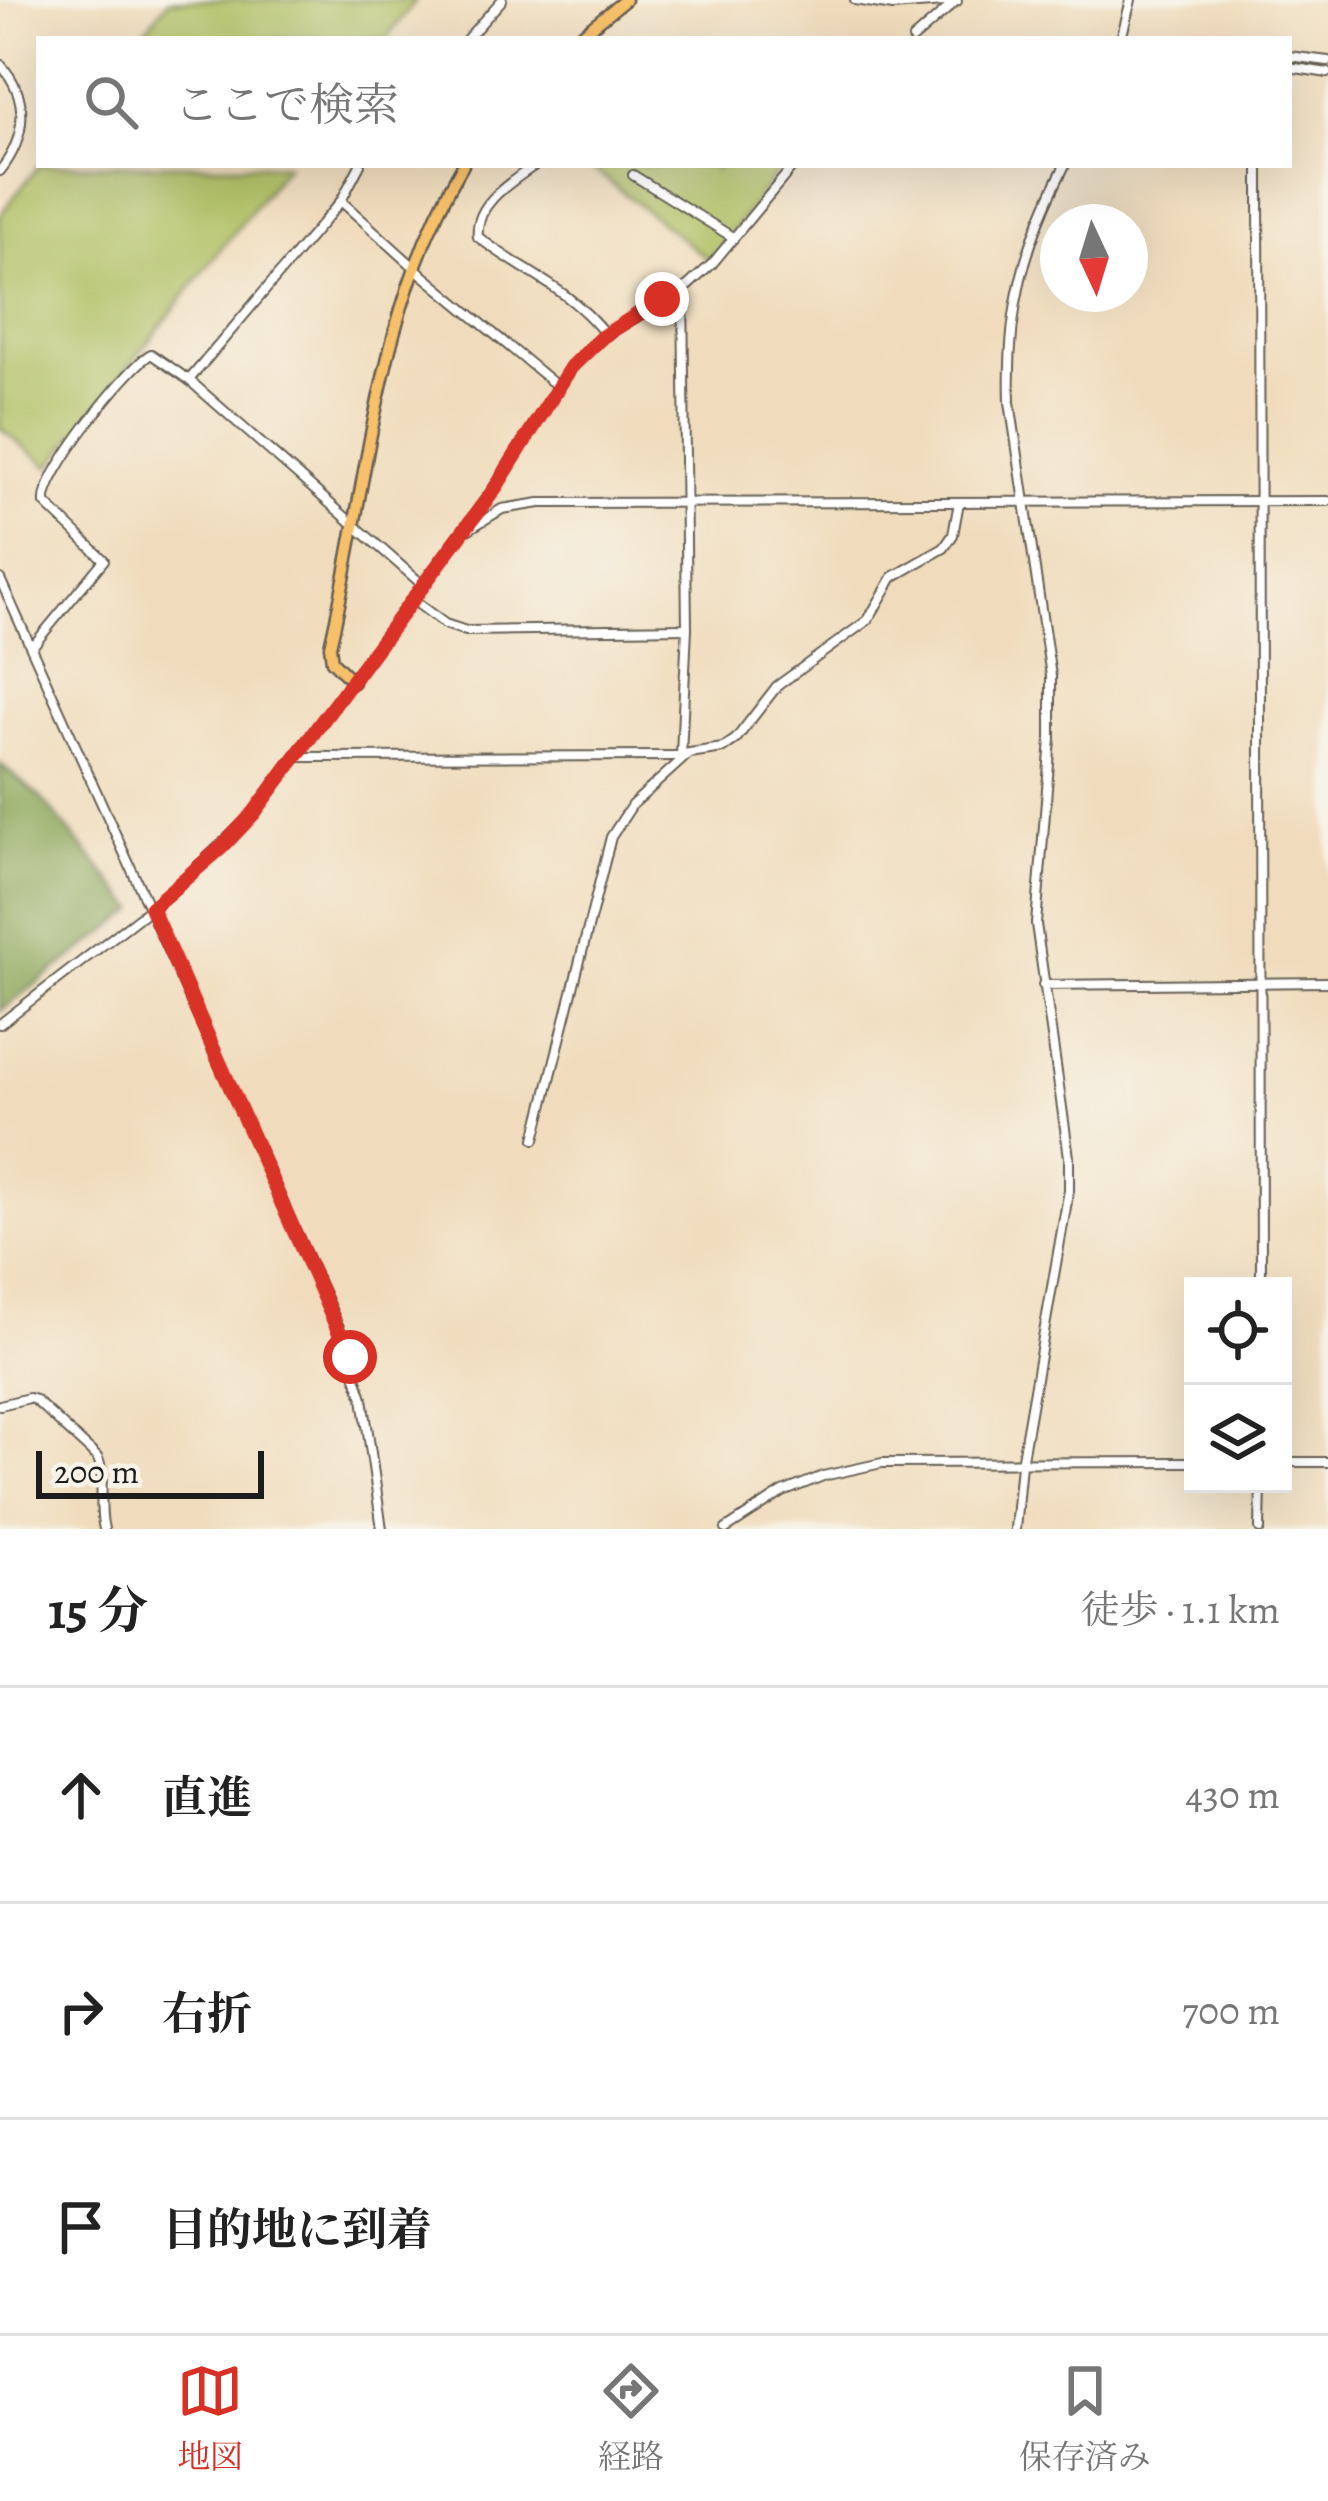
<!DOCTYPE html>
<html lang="ja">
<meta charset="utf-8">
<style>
body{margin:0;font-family:Alegreya,"Noto Serif JP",serif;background:#f6f6f6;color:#222}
.controls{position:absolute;right:36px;bottom:36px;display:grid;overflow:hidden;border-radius:0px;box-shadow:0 12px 48px #0002}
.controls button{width:108px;height:108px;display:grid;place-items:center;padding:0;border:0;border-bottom:3px solid #e0e0e0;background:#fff;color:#222;font:60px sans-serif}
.compass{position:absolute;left:1040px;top:204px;width:108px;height:108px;border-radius:50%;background:#fff;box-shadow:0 12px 48px #0002;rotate:176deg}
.scale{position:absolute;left:36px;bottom:30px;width:228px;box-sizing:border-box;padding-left:12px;border:6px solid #1c1c1c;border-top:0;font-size:33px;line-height:42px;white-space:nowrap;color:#1c1c1c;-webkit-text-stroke:9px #f7f3e8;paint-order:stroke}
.stop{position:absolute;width:36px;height:36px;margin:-27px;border:9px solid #d93025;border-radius:50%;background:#fff}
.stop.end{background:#d93025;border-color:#fff;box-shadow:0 3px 12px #0008}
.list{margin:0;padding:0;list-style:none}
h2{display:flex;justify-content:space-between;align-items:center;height:156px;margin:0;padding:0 48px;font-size:51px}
h2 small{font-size:39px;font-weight:400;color:#767676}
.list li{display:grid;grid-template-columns:78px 1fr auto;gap:36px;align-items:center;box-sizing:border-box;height:216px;padding:0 48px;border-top:3px solid #e0e0e0}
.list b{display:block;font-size:45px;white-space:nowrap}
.list em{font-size:39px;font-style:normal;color:#767676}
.icon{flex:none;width:66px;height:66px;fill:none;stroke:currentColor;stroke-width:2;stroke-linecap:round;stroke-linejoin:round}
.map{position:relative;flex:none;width:1328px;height:1529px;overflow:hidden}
.search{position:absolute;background:#fff;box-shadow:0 12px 48px #0002;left:36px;right:36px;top:36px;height:132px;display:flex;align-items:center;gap:30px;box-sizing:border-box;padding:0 42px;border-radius:0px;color:#767676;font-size:45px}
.sheet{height:804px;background:#fff}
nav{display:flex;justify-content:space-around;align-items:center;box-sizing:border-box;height:168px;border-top:3px solid #e0e0e0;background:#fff;font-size:33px;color:#767676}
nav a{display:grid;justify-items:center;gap:6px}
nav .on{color:#d93025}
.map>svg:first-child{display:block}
.green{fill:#afbf62;stroke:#666e3f;stroke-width:3}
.forest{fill:#8ba658;stroke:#54613a;stroke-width:3}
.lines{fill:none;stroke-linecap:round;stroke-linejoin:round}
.minor-casing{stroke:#665f54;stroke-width:12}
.major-casing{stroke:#665f54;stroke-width:15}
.minor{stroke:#fff;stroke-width:8}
.major{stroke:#f7c06b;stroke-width:10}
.route{stroke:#d93025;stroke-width:15}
</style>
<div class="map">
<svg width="1328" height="1529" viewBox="0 0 1328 1529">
<rect width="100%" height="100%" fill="#f7f3e8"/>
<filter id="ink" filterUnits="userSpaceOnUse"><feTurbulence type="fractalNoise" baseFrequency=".00833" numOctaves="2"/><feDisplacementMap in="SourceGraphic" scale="24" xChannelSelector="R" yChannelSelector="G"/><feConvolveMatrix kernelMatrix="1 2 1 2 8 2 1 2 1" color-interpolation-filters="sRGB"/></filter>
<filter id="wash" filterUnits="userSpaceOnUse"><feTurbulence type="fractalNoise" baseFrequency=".004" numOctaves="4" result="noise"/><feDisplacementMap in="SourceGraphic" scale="48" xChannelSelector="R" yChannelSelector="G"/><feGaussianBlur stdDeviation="2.7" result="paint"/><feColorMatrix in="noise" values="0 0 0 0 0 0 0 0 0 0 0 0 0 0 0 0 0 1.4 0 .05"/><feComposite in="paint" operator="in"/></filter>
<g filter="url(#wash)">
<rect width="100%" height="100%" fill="#f0dcbc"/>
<g class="green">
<path d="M 169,0 L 416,0 L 386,39 L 138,39 Z"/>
<path d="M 39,165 L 287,165 L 50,467 L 0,428 L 0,215 Z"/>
<path d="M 588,165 L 708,165 L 716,170 L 717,165 L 783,165 L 710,261 Z"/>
</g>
<path class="forest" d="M 0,764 L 41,798 L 136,910 L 0,1011 Z"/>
</g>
<g filter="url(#ink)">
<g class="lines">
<defs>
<g id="minor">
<path d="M 855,0 L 893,6 L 957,1"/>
<path d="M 467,39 L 502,0"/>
<path d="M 913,39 L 953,4"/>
<path d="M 1121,39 L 1131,0"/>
<path d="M 1289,56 L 1328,61"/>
<path d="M 0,64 C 30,97 27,137 0,171"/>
<path d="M 1289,67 L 1328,73"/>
<path d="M 535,165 C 511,182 474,204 478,237 C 526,274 568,287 606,335"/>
<path d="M 1259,165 L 1261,1286"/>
<path d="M 633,175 L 734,238"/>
<path d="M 341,201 L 424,276 L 557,386"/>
<path d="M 189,380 L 341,201 L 360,165"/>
<path d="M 469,529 L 502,509 L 540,503 L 1328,501"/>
<path d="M 0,579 L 341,1332 L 363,1398 L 382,1529"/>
<path d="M 414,601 L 445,624 L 466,631 L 687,628"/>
<path d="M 32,647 L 104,560 L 45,503 C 41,476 128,367 151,354 L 189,380 L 424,586"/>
<path d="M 683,754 L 723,748 L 736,739 L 777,686 L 868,620 L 893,577 L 944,548 L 953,535 L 959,502"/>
<path d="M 681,755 L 687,628 L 683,290"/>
<path d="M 298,757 L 685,756"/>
<path d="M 1043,985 L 1328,982"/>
<path d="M 0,1024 L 168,895 L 254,813 L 493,490 L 571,367 L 602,337 L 683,290 L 712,264 L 794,165"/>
<path d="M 535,1139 L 611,837 L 632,805 L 686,756"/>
<path d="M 0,1405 L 29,1398 L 35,1400 L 97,1457 C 107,1474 97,1503 104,1529"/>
<path d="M 1283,1462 L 1328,1462"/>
<path d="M 726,1529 L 783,1492 L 823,1476 L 882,1463 L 1193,1462"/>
<path d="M 1015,1529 L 1021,1464 L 1069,1190 L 1069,1157 L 1036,924 L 1051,739 L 1051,676 L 1010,402 C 1007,311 1023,247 1065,165"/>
<path d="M 1260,1529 L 1261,1484"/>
</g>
<g id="major">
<path d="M 576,39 L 625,0"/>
<path d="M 353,682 L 332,661 L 330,646 C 368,484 376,311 463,165"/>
</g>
</defs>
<use href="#minor" class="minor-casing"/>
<use href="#major" class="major-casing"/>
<use href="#minor" class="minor"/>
<use href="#major" class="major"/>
</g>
</g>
<g class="lines" filter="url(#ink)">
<path class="route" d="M 350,1357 L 151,908 L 222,847 L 254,813 L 494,490 L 571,367 L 602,337 L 662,299"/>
</g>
</svg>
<div class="controls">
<button><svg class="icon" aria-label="locate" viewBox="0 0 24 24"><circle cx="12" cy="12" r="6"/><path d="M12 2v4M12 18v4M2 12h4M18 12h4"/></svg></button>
<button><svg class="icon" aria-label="layers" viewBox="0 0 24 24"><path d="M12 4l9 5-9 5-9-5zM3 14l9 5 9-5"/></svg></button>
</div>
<svg class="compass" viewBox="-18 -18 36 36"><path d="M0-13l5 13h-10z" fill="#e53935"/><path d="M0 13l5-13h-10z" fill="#767676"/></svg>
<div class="scale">200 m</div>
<div class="stop" style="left:350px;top:1357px"></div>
<div class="stop end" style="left:662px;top:299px"></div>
<div class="search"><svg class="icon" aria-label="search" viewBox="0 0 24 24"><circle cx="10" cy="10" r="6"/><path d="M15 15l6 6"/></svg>ここで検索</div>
</div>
<section class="sheet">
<h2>15 分<small>徒歩 · 1.1 km</small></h2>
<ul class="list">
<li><svg class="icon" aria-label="ahead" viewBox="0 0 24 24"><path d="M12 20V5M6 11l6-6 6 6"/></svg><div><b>直進</b></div><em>430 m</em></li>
<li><svg class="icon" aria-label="right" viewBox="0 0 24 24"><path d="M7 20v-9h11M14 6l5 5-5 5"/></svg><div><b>右折</b></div><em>700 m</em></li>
<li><svg class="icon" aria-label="arrive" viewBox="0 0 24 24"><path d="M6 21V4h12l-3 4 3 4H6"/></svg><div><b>目的地に到着</b></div></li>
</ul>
</section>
<nav>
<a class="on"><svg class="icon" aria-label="map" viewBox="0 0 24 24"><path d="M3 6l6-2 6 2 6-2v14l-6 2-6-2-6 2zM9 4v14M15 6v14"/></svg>地図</a>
<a><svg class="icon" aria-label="directions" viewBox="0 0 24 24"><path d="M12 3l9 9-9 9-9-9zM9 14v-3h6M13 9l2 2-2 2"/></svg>経路</a>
<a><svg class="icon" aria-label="saved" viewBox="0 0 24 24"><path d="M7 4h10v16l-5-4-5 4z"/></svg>保存済み</a>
</nav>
